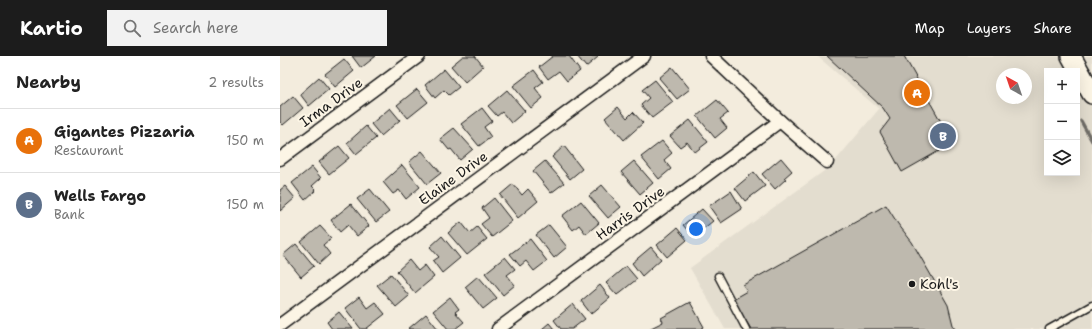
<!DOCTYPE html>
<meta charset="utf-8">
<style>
body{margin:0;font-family:"Shantell Sans",sans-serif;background:#f2f2f2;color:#222}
.controls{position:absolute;right:12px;top:12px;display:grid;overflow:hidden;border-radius:0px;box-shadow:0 4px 16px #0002}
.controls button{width:36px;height:36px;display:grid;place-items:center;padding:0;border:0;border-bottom:1px solid #e0e0e0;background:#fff;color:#222;font:20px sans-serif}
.compass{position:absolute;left:716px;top:12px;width:36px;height:36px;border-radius:50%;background:#fff;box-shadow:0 4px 16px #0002;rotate:320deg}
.you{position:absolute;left:416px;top:173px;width:14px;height:14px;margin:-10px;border:3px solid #fff;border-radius:50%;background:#1a73e8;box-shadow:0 0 0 6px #1a73e833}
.badge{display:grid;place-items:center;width:26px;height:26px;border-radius:50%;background:#1c1c1c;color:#fff;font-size:13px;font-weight:700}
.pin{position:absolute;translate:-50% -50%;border:2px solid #fff;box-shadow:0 1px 4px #0006}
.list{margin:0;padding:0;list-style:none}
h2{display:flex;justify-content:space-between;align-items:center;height:52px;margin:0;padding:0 16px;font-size:17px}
h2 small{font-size:13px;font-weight:400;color:#767676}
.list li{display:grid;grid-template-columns:26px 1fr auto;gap:12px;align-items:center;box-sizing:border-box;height:64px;padding:0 16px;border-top:1px solid #e0e0e0}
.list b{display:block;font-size:15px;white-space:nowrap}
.list p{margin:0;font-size:13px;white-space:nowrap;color:#767676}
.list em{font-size:13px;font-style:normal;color:#767676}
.icon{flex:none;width:22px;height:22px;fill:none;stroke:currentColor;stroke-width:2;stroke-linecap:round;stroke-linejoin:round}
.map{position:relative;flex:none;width:812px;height:273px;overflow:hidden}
header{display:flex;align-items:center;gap:24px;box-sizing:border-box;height:56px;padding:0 20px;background:#1c1c1c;color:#fff}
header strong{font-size:19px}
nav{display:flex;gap:22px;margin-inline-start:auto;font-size:14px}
.search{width:280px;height:36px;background:#f2f2f2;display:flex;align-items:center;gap:10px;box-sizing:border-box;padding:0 14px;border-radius:0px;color:#767676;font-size:15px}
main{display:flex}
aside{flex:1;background:#fff}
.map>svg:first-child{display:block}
.built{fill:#e3ddcf;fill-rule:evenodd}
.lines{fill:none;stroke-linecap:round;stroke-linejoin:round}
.stream{stroke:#716e68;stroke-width:3.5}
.building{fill:#beb9ae;stroke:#1c1c1c}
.lane-casing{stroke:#1c1c1c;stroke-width:9}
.street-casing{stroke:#1c1c1c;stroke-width:15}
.primary-casing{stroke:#1c1c1c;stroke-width:22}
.lane{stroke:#fcf5e5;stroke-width:6}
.street{stroke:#fcf5e5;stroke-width:12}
.primary{stroke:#fcf5e5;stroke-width:19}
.poi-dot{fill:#1c1c1c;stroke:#fcf5e5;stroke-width:1.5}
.labels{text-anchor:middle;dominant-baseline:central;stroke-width:4;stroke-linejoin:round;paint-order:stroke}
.street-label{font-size:14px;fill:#1c1c1c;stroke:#fcf5e5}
.poi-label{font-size:14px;fill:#1c1c1c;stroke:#fcf5e5;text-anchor:start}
</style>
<header>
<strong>Kartio</strong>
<div class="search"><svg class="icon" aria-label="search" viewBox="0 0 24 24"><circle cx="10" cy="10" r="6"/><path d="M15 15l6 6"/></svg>Search here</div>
<nav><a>Map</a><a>Layers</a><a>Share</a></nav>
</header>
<main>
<aside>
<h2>Nearby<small>2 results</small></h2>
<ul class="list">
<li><span class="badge" style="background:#e8710a">A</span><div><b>Gigantes Pizzaria</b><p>Restaurant</p></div><em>150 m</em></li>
<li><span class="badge" style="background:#5c6f8a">B</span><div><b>Wells Fargo</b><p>Bank</p></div><em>150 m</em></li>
</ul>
</aside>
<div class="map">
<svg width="812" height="273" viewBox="0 0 812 273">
<rect width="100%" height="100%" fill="#f3ecdd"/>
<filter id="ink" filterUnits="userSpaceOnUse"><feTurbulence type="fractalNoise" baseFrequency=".025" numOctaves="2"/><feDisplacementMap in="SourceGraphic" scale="8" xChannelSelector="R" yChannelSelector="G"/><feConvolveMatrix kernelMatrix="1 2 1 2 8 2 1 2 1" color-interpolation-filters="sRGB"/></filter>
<g filter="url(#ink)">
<path class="built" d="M 537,0 L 812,0 L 812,273 L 445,273 L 410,212 L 551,110 L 599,53 ZM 767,15 L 797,15 L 797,117 L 767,117 ZM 722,18 L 746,18 L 746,42 L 722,42 Z"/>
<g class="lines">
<path class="stream" d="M 801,65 L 812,85"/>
</g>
<g class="building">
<path d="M 72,0 L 96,0 L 81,12 Z"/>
<path d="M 183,0 L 195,0 L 203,10 L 185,26 L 171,10 Z"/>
<path d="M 273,0 L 289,0 L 300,15 L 287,25 L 279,15 L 268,23 L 259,11 Z"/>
<path d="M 297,0 L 317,0 L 318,1 L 306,11 Z"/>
<path d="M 547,0 L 624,0 L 673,87 L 622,116 L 600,76 L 610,63 L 603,52 Z"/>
<path d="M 64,3 L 74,15 L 55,31 L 45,18 Z"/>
<path d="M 392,11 L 410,33 L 397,43 L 379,22 Z"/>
<path d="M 164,13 L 179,31 L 169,39 L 164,34 L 155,42 L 145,29 Z"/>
<path d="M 254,14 L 263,26 L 255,32 L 263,42 L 251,52 L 233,30 Z"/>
<path d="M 39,21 L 49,33 L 29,50 L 20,38 Z"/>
<path d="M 375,24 L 393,46 L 372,62 L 361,49 L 369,42 L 362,34 Z"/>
<path d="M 137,33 L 148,46 L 128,62 L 117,49 Z"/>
<path d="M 227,34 L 245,55 L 231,67 L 222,56 L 217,60 L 208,50 Z"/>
<path d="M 13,40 L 23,52 L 3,69 L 0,66 L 0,51 Z"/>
<path d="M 437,44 L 448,57 L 440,63 L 447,72 L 435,82 L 417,60 Z"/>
<path d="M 338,51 L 347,62 L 353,56 L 363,67 L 344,84 L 325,62 Z"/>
<path d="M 110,52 L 120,64 L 101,80 L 91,68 Z"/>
<path d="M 202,52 L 212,65 L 204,71 L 211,81 L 199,90 L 181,68 Z"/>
<path d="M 410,64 L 428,86 L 415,96 L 407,86 L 400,91 L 390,80 Z"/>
<path d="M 86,70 L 96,82 L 76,98 L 67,87 Z"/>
<path d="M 174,72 L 193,93 L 180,104 L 171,93 L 169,94 L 160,83 Z"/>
<path d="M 382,85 L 392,97 L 384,104 L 391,113 L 379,123 L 361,101 Z"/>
<path d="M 59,90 L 69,102 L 49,118 L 39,106 Z"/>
<path d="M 284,90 L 302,113 L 290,123 L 272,101 Z"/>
<path d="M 142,95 L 161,117 L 147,128 L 129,106 Z"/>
<path d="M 501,102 L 512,115 L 504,122 L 506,123 L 495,133 L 482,118 Z"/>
<path d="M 265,105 L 284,127 L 271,137 L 253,115 Z"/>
<path d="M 354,105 L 373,127 L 360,138 L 341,116 Z"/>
<path d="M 122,109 L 140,131 L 126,143 L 119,134 L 113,138 L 103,126 Z"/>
<path d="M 32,111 L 41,122 L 32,130 L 36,134 L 25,144 L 12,127 Z"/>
<path d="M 474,116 L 485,130 L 465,145 L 455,132 Z"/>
<path d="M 233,128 L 242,139 L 248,133 L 258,145 L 238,162 L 220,139 Z"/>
<path d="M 322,129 L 341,151 L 328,162 L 309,140 Z"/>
<path d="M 5,130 L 15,142 L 0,155 L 0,134 Z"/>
<path d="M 90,133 L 109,156 L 96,166 L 77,143 Z"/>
<path d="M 451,135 L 462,153 L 441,167 L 429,150 Z"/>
<path d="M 214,142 L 232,165 L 212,181 L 201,168 L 209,162 L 202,152 Z"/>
<path d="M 301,145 L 319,167 L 306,178 L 299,169 L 293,174 L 282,160 Z"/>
<path d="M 71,148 L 89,170 L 77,180 L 68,169 L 60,176 L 51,164 Z"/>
<path d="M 606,149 L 618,168 L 632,186 L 668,249 L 673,269 L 676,273 L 471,273 L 453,243 L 467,235 L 463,229 Z"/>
<path d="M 422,153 L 433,165 L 413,181 L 403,169 Z"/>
<path d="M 181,166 L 190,177 L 197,171 L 207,183 L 187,199 L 168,177 Z"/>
<path d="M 269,169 L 287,191 L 274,202 L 256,179 Z"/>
<path d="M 40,170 L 51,182 L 43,189 L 50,198 L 39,208 L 21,186 Z"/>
<path d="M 397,172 L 407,184 L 387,201 L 377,189 Z"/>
<path d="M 162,180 L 180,202 L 162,217 L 153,205 L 159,201 L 150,191 Z"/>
<path d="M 250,183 L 267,205 L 254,215 L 246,205 L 240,210 L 230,198 Z"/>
<path d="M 16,188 L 34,210 L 21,221 L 3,199 Z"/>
<path d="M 371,191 L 381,203 L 362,220 L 352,207 Z"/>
<path d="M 225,201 L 235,213 L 227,219 L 235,229 L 223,239 L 205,217 Z"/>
<path d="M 129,204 L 138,215 L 145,209 L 154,221 L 135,237 L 117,215 Z"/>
<path d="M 346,210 L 357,223 L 337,239 L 326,227 Z"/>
<path d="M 111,218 L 129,240 L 116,251 L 97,229 Z"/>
<path d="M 198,220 L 217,242 L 203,253 L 185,231 Z"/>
<path d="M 320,229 L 330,242 L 311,258 L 301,245 Z"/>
<path d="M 79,241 L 87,252 L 95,246 L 105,258 L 86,273 L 81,273 L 65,252 Z"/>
<path d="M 170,241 L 179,253 L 175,256 L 184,266 L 175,273 L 168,273 L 153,255 Z"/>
<path d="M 410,246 L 424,271 L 421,273 L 369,273 L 383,266 L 381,262 Z"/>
<path d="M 293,248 L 305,263 L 292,273 L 281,273 L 274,264 Z"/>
<path d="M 59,256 L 73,273 L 52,273 L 47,266 Z"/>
<path d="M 146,258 L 158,273 L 128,273 Z"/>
<path d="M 269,267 L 274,273 L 262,273 Z"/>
</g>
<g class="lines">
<defs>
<g id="lane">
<path d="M 438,220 L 466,273"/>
<path d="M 769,273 L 812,249"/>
</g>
<g id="street">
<path d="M 431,0 L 500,65 L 547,106"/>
<path d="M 0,103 L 139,0"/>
<path d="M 0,269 L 364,0"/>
<path d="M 218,273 L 500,65"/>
</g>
<path id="primary" d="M 791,0 L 812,38"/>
</defs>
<use href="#lane" class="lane-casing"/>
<use href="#street" class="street-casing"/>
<use href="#primary" class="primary-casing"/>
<use href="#lane" class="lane"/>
<use href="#street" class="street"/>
<use href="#primary" class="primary"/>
</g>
</g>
<circle class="poi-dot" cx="632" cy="228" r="4"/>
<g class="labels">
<g class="street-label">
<text transform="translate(51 46) rotate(-36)">Irma Drive</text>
<text transform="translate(173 122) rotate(-36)">Elaine Drive</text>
<text transform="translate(350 157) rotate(-36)">Harris Drive</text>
</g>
<g class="poi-label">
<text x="640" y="228">Kohl's</text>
</g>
</g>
</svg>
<div class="controls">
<button>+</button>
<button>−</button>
<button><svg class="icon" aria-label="layers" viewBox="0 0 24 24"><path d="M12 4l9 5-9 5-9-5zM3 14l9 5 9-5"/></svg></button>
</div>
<svg class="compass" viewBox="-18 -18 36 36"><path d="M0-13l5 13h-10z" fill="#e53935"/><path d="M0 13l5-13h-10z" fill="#767676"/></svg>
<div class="you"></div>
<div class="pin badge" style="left:637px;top:37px;background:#e8710a">A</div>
<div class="pin badge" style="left:663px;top:80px;background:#5c6f8a">B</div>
</div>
</main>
